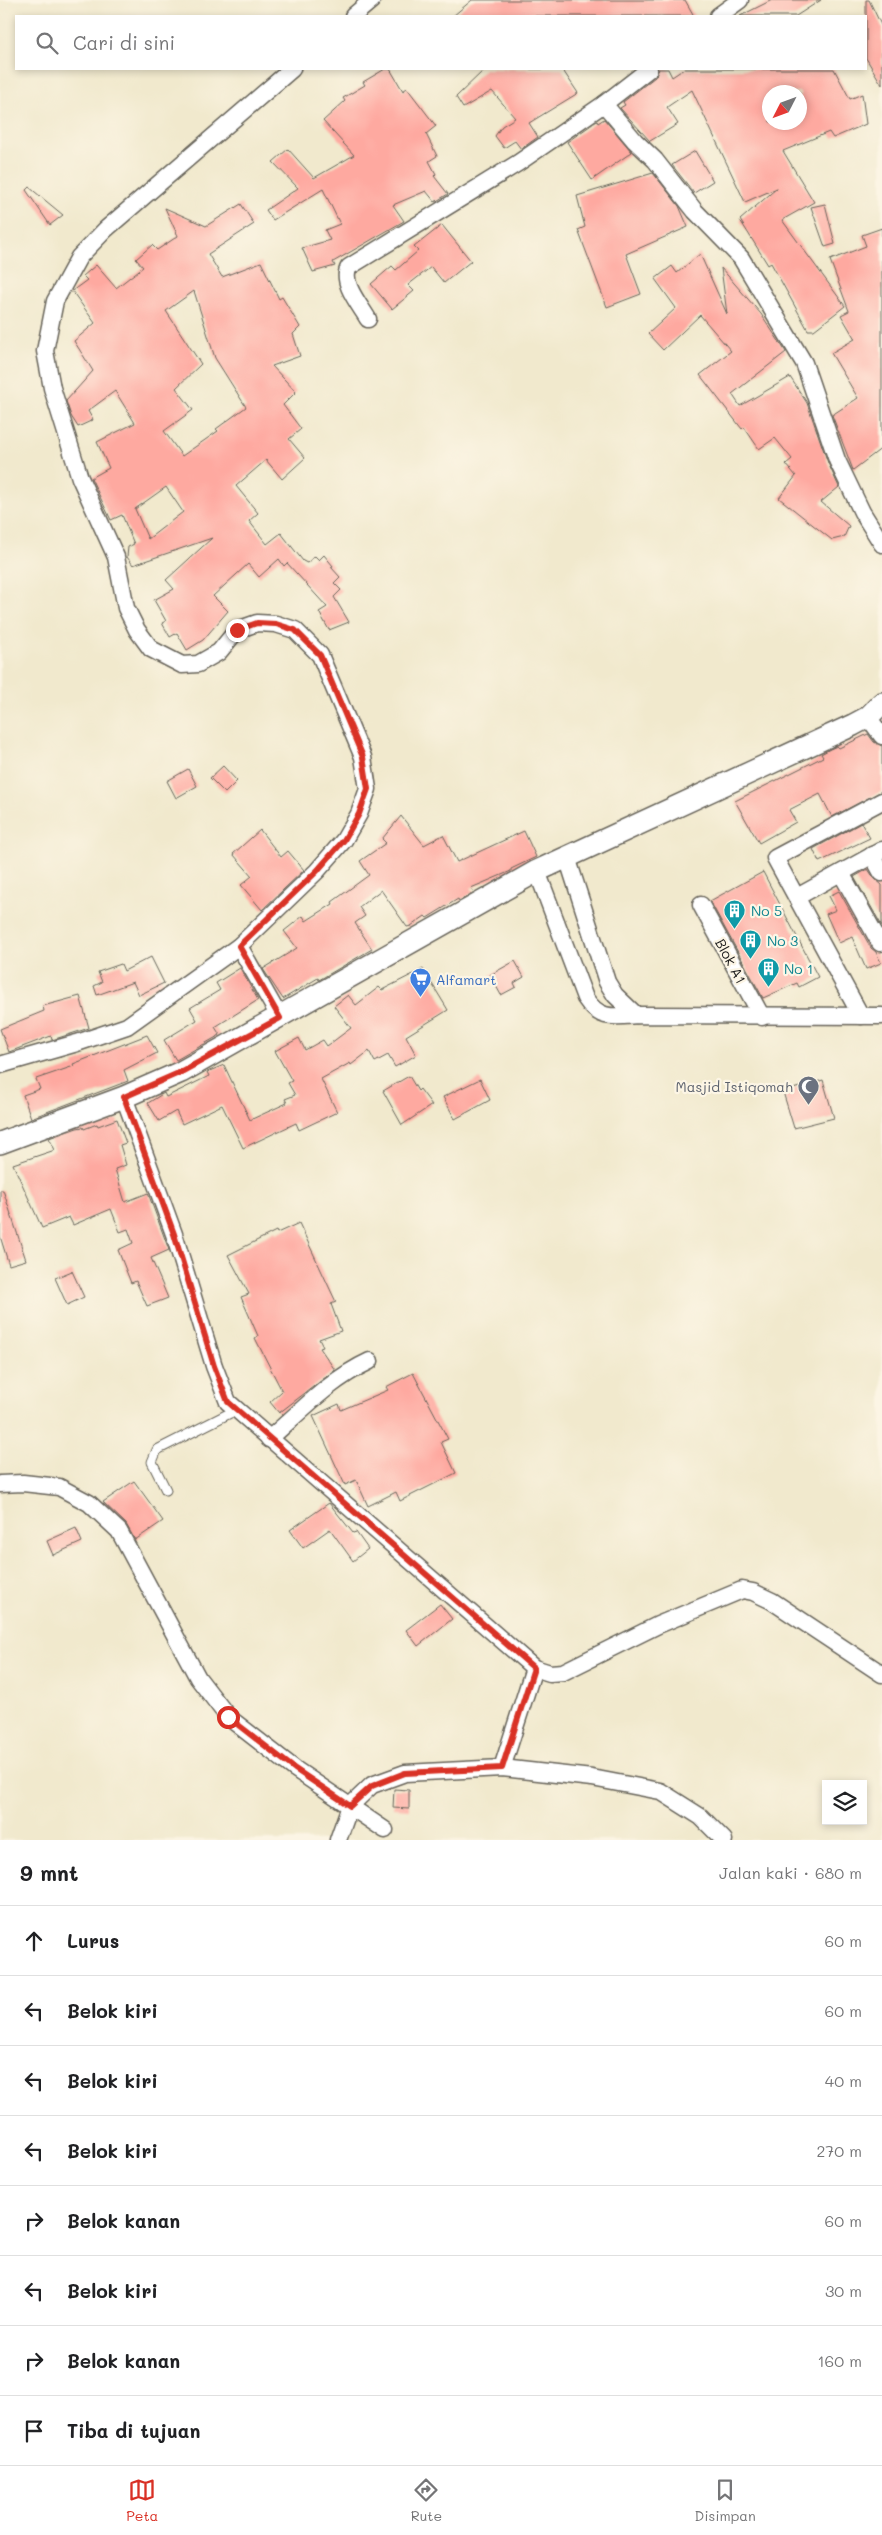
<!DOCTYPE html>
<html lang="id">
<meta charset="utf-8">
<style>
body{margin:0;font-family:Mali,sans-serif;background:#f6f6f6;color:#202124}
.controls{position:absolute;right:15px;bottom:15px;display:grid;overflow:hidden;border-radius:0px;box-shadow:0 2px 8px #0003}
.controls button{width:45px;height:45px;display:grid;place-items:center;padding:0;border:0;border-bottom:1px solid #e0e0e0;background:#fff;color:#202124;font:25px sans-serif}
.compass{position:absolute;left:762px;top:85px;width:45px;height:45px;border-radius:50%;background:#fff;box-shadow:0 2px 8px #0003;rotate:228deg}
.stop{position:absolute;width:15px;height:15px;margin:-11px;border:4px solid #d93025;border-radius:50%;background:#fff}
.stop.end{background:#d93025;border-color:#fff;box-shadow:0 1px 5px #0008}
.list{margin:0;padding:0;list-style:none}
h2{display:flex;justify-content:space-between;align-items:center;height:65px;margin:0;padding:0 20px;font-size:21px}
h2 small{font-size:16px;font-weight:400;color:#757577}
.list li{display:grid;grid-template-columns:32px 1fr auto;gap:15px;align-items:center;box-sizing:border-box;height:70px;padding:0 20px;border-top:1px solid #e0e0e0}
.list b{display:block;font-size:19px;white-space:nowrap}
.list em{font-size:16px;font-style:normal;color:#757577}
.icon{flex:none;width:28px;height:28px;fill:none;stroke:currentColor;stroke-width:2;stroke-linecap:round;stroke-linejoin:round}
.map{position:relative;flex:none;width:882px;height:1840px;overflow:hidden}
.search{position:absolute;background:#fff;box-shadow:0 2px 8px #0003;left:15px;right:15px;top:15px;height:55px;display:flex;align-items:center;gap:12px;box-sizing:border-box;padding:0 18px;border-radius:0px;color:#757577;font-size:19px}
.sheet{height:625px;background:#fff}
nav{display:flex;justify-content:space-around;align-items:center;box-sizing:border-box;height:70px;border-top:1px solid #e0e0e0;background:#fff;font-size:14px;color:#757577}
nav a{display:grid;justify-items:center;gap:2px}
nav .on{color:#d93025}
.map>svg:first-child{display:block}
.building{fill:#fea9a0;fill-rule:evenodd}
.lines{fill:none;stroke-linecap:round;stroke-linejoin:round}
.service-casing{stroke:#67645a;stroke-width:11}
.minor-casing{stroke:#67645a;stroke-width:19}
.tertiary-casing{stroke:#67645a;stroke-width:24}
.service{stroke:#fff;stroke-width:9}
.minor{stroke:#fff;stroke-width:16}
.tertiary{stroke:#fff;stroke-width:21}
.route{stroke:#d93025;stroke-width:6}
.labels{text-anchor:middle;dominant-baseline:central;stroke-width:4.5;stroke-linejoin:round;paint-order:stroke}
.culture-label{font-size:14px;fill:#0d838f;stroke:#fcf5e5;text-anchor:start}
.street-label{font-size:14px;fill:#1c1c1c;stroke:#fcf5e5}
.shop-label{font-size:14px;fill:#366cbe;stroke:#fcf5e5;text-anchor:start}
.worship-label{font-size:14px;fill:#5b616d;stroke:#fcf5e5;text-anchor:end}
</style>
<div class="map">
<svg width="882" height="1840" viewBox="0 0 882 1840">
<rect width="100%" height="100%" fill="#fcf5e5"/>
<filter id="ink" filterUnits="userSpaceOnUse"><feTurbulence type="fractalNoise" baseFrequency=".02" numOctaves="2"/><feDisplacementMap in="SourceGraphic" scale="10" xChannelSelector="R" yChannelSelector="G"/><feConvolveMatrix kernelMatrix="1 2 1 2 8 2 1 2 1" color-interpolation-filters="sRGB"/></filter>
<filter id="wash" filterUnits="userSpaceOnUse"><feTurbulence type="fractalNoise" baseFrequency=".0096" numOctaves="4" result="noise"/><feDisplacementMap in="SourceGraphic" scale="20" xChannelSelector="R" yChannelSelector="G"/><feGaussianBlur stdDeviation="1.12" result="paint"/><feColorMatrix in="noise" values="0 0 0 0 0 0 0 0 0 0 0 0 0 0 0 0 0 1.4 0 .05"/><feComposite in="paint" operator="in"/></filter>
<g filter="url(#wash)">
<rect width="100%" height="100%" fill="#f1e9cd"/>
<g id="blocks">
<g class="building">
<path d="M 472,0 L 685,0 L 694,16 L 453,16 Z"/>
<path d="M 772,0 L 821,0 L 796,16 L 740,16 Z"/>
<path d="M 866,0 L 869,0 L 882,27 L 882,85 L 866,58 Z"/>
<path d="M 385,69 L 390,69 L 403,91 L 407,88 L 436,126 L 426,134 L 437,156 L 429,161 L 436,174 L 434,176 L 448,194 L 435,202 L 426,191 L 393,205 L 404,221 L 333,262 L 335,266 L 313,272 L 302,248 L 330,240 L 325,230 L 340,224 L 323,189 L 273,220 L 266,210 L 298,188 L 273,162 L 288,149 L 314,178 L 354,155 L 323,121 L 345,101 L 343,98 L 365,85 L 363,82 Z"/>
<path d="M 485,69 L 562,69 L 578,93 L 529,123 L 538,137 L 521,149 L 515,141 L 504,148 L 495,136 L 502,126 L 515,118 L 492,91 L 463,108 L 456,97 Z"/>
<path d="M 659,69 L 668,69 L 672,77 L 684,69 L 834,69 L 850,99 L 862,94 L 866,124 L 833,138 L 829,132 L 783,151 L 814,202 L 782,220 L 845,306 L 814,330 L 808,330 L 771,263 L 768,265 L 740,220 L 777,188 L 745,202 L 692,90 L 667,107 L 678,124 L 650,141 L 620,108 L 625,105 L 623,102 L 655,77 ZM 770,92 L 800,92 L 800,122 L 770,122 Z"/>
<path d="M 604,119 L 632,152 L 592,180 L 567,142 L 597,121 L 598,123 Z"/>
<path d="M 695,151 L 713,181 L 694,193 L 672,165 Z"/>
<path d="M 653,173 L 679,206 L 688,227 L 626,254 L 641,294 L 607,307 L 578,230 L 585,227 L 577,196 Z"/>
<path d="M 29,187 L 63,215 L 50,225 L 26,190 Z"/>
<path d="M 241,204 L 254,224 L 208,254 L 222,277 L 261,262 L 279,299 L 282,297 L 300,327 L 293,334 L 300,356 L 272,366 L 296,392 L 283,405 L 301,429 L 289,439 L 305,458 L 282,479 L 266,460 L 236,486 L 258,513 L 249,521 L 267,544 L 281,533 L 303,561 L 307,563 L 315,556 L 319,560 L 324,555 L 333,566 L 331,567 L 340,577 L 334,583 L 341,590 L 334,597 L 349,622 L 329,630 L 319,612 L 327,607 L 287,563 L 284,566 L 279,559 L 259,577 L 248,564 L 213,596 L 228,611 L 203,640 L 187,650 L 177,633 L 170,637 L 162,623 L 166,621 L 154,600 L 174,589 L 166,580 L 212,538 L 133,565 L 127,557 L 128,547 L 134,544 L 122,515 L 111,520 L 91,478 L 109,468 L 97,442 L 135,423 L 115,391 L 88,411 L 93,420 L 78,427 L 71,416 L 66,401 L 93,371 L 74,341 L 95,323 L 72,291 L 87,280 L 83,276 L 96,265 L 116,288 L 143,267 L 136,259 L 152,245 L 157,250 L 178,236 L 165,208 L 206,226 ZM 194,291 L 215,358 L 246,407 L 216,429 L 218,431 L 182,456 L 164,431 L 193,410 L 176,388 L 201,364 L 166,311 ZM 166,487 L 183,512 L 148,539 L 135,509 Z"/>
<path d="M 825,204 L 835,244 L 825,247 L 811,207 Z"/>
<path d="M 442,225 L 471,261 L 444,283 L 431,267 L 408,285 L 414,291 L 392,309 L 371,284 L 392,266 L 396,270 L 418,251 L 414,247 Z"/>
<path d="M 882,228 L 882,448 L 853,470 L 832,415 L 858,398 L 831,353 L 855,339 L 841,315 L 849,311 L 830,260 L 866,246 L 862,235 Z"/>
<path d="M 700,254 L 727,314 L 721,268 L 761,314 L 786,352 L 732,394 L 740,406 L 790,377 L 807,403 L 828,463 L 839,487 L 821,502 L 849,526 L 844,537 L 832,540 L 779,498 L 796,476 L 786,464 L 792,459 L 775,438 L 759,449 L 744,427 L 742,429 L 700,375 L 731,351 L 700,315 L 663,350 L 648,334 L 676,308 L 655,279 L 672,266 L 677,273 Z"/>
<path d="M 868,734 L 874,742 L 882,746 L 882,791 L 832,817 L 820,794 L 789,810 L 796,822 L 759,843 L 735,801 L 823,757 L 821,754 L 830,749 L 837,746 L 839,748 Z"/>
<path d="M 223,766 L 237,781 L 225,793 L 210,778 Z"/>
<path d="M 188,769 L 197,786 L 176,798 L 167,781 Z"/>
<path d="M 401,816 L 424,845 L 443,835 L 457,862 L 524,831 L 536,857 L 511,869 L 511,871 L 471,888 L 474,892 L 459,901 L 458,899 L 427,918 L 425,916 L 411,926 L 407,927 L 381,890 L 359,907 L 365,916 L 355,923 L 372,949 L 319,980 L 318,978 L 283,999 L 263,969 L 297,948 L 284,931 L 303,916 L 306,921 L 333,904 L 332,902 L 369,875 L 360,861 L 386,843 L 382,839 Z"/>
<path d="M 861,823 L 870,838 L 819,862 L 813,849 Z"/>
<path d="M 260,830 L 281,857 L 288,851 L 304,870 L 262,910 L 241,885 L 252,876 L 233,854 Z"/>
<path d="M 868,869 L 874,878 L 882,885 L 882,926 L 854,877 Z"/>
<path d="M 763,872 L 818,977 L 799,987 L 797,983 L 763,998 L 710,901 Z"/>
<path d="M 839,891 L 871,948 L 876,952 L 881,963 L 866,969 L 852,937 L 839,943 L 826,914 L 836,910 L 829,896 Z"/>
<path d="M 151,957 L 164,983 L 139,995 L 133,982 L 97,995 L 94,986 L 102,982 L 98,972 L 121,964 L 124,971 Z"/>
<path d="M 515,961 L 524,977 L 514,983 L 516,987 L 501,995 L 490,975 Z"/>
<path d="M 240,968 L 258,1000 L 215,1027 L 220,1035 L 176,1060 L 164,1040 L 197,1020 L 190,1008 L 220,990 L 216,983 Z"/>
<path d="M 423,969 L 448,1010 L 406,1036 L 416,1055 L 395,1067 L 388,1055 L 375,1062 L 369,1051 L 351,1065 L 350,1063 L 321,1079 L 337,1112 L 299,1130 L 296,1123 L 243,1148 L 222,1105 L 182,1124 L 176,1111 L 159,1121 L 148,1103 L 164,1093 L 166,1097 L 209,1076 L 207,1072 L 224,1065 L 250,1120 L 287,1103 L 285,1099 L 295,1095 L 288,1083 L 292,1081 L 275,1051 L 299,1038 L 305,1050 L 323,1040 L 327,1046 L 351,1028 L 334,1006 L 348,995 L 356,1005 L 379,987 L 382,990 Z"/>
<path d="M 80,996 L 89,1028 L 52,1040 L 51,1036 L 9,1052 L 0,1029 L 44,1011 L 43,1006 Z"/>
<path d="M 147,1035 L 157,1053 L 124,1070 L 128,1081 L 31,1118 L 23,1095 L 40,1089 L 36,1079 L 74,1066 L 73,1064 Z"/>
<path d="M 409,1076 L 418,1091 L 420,1089 L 432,1105 L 402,1125 L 383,1091 Z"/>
<path d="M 480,1079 L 490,1100 L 455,1119 L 443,1097 Z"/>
<path d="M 823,1080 L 834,1118 L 794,1128 L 783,1092 Z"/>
<path d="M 117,1119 L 126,1143 L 120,1145 L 126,1165 L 115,1169 L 125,1202 L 148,1193 L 169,1250 L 151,1258 L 168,1298 L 147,1306 L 136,1281 L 131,1283 L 118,1250 L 133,1243 L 128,1229 L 120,1232 L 111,1209 L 73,1225 L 69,1217 L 42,1228 L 13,1164 L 55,1150 L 49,1138 L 77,1128 L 83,1127 L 84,1129 L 97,1124 L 98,1126 Z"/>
<path d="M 0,1190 L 3,1190 L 26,1260 L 9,1265 L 0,1236 Z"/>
<path d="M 299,1223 L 336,1302 L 331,1304 L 341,1331 L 319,1339 L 323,1347 L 320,1348 L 335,1370 L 279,1413 L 270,1402 L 282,1391 L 255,1338 L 258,1336 L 241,1297 L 249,1294 L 228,1255 L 276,1231 L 277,1233 Z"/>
<path d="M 72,1271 L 84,1297 L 67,1305 L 55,1278 Z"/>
<path d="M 413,1373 L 448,1439 L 441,1442 L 456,1473 L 400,1501 L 396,1492 L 368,1506 L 356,1480 L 345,1485 L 313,1416 L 339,1404 L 341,1410 L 388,1390 L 386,1387 Z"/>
<path d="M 134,1481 L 163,1521 L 135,1540 L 126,1524 L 103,1502 Z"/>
<path d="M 329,1503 L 353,1533 L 356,1532 L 368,1549 L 353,1561 L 330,1529 L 303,1548 L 290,1530 Z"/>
<path d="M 76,1528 L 82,1542 L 53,1555 L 47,1541 Z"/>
<path d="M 440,1604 L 452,1619 L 418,1646 L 406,1630 Z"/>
<path d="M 394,1789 L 409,1790 L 409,1809 L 393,1808 Z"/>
</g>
</g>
</g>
<g filter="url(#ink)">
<use href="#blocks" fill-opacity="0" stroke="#67645a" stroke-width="1"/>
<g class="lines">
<defs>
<path id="service" d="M 166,1490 L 152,1462 L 157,1450 L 236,1410"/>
<g id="minor">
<path d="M 353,16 L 372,0"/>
<path d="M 718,16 L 740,0"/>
<path d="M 649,69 L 604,104 L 635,141 L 655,160 L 695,211 L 741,258 L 804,363 L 837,460 L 862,512 L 882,544"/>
<path d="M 368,319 C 360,305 340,282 349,267 L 518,163 L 604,104"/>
<path d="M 868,717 L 882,736"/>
<path d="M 872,855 L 882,873"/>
<path d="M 567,857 L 607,982 L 615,995 L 636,1015"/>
<path d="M 537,871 L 585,998 C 599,1020 613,1017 636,1015 L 882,1016"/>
<path d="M 841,873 L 880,943 L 882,942"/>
<path d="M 797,897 L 882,850"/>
<path d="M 701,905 L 762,1017"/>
<path d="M 239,946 L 280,1018"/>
<path d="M 861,1016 L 775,858 L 882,801"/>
<path d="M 0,1065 L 77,1043 L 127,1026 L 239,946 L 317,871 L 344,840 L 359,814 L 368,789 L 363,757 L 320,655 L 295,630 L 276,624 L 257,623 L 237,630 L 219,652 L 198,664 L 182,665 L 151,649 L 137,630 L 126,608 L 116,557 L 80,478 L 52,388 L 45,351 L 55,301 L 79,257 L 106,229 L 292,69"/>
<path d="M 124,1097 L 174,1234 L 214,1366 L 228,1402 L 534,1668 L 550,1673 L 563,1672 L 658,1625 L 742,1590 L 753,1592 L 772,1601 L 882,1674"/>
<path d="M 269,1439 C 301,1411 331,1379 370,1361"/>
<path d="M 0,1484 L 23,1483 L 59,1487 L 89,1503 L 119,1531 L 198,1678 L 228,1717 L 295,1769 L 385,1830"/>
<path d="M 502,1768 L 534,1668"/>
<path d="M 338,1840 L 350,1806 L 372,1785 L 405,1773 L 502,1768 L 592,1778 L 660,1791 L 701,1817 L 724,1840"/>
</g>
<path id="tertiary" d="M 0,1143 L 124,1097 L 181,1072 L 537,871 L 853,725 L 868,717 L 882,703"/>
</defs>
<use href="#service" class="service-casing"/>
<use href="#minor" class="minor-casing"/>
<use href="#tertiary" class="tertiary-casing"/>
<use href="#service" class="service"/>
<use href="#minor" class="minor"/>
<use href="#tertiary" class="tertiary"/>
</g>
</g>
<g class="lines" filter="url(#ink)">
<path class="route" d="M 228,1717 L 295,1769 L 350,1806 L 372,1786 L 405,1773 L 502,1768 L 534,1668 L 228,1402 L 214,1366 L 174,1234 L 124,1097 L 181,1072 L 280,1018 L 239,946 L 317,871 L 344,840 L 359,814 L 368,789 L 363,757 L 320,655 L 295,630 L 276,624 L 257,623 L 237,630"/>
</g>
<defs>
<symbol id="building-pin" viewBox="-11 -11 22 30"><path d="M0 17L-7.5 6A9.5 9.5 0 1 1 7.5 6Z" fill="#0f9aa8" stroke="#fcf5e5"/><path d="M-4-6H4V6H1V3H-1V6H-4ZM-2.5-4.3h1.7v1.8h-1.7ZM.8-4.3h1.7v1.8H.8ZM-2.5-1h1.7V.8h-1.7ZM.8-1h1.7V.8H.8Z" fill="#fff"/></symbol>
<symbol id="supermarket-pin" viewBox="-11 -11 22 30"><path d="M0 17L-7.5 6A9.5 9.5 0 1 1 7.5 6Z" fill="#3f7fe0" stroke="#fcf5e5"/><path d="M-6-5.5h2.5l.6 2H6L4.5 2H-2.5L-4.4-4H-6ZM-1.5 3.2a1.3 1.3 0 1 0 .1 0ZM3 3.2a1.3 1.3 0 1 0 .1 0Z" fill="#fff"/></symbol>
<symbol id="mosque-pin" viewBox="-11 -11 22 30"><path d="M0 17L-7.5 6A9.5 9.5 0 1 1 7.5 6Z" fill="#6b7280" stroke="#fcf5e5"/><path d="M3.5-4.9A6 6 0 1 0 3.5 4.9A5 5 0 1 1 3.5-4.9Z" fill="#fff"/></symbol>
</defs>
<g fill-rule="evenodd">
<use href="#building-pin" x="722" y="898" width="25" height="34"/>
<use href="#building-pin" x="738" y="928" width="25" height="34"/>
<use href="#building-pin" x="756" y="956" width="25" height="34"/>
<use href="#supermarket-pin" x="408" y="966" width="25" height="34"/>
<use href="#mosque-pin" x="796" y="1074" width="25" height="34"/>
</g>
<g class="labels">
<g class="culture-label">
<text x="751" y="910">No 5</text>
<text x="767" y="940">No 3</text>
<text x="784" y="968">No 1</text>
</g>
<g class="street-label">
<text transform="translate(731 961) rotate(62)">Blok A1</text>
</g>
<g class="shop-label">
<text x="436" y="979">Alfamart</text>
</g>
<g class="worship-label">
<text x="793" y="1086">Masjid Istiqomah</text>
</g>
</g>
</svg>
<div class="controls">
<button><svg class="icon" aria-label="layers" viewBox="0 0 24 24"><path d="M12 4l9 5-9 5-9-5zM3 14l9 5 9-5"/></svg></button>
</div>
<svg class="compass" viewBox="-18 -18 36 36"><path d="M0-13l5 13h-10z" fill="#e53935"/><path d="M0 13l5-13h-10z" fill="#757577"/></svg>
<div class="stop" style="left:228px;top:1717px"></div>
<div class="stop end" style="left:237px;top:630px"></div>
<div class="search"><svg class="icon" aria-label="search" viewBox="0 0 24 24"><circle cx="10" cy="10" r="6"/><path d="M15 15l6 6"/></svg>Cari di sini</div>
</div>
<section class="sheet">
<h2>9 mnt<small>Jalan kaki · 680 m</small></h2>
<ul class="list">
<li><svg class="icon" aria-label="ahead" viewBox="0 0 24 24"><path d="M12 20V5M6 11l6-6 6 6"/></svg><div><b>Lurus</b></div><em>60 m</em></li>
<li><svg class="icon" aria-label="left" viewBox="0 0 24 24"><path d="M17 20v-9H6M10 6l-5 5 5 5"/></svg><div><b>Belok kiri</b></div><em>60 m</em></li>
<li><svg class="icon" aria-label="left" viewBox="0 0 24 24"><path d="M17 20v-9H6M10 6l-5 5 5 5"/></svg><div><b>Belok kiri</b></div><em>40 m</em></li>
<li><svg class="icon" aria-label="left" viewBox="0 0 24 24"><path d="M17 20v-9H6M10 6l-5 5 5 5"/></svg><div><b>Belok kiri</b></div><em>270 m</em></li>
<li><svg class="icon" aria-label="right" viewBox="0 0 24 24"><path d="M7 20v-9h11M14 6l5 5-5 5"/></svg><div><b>Belok kanan</b></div><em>60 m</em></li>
<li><svg class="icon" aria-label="left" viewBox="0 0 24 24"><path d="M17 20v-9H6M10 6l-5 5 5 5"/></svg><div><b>Belok kiri</b></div><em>30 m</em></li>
<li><svg class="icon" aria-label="right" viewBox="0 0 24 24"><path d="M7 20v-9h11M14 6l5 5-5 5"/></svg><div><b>Belok kanan</b></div><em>160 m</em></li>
<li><svg class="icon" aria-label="arrive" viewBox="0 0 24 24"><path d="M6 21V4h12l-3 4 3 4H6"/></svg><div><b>Tiba di tujuan</b></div></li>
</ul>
</section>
<nav>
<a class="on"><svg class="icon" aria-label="map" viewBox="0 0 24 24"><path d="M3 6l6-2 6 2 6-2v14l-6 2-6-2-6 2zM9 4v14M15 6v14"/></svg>Peta</a>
<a><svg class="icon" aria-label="directions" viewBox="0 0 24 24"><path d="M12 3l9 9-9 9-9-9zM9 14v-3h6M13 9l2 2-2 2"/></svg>Rute</a>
<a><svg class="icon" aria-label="saved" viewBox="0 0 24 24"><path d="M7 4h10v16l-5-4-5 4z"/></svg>Disimpan</a>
</nav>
